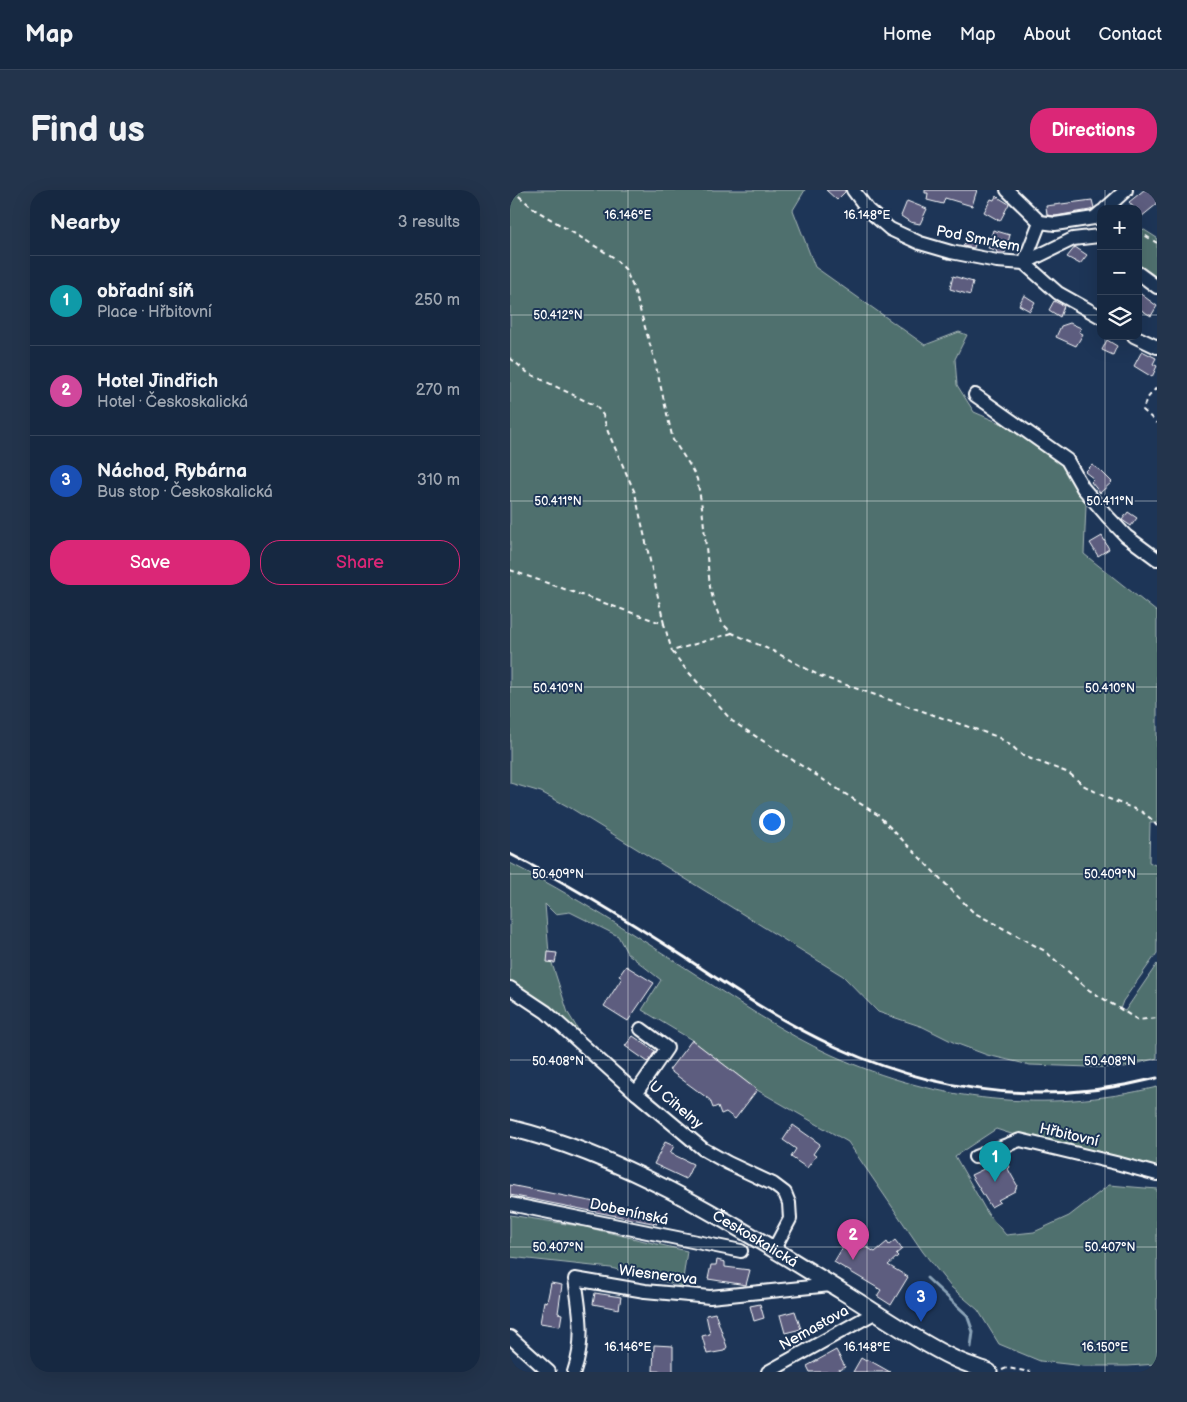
<!DOCTYPE html>
<meta charset="utf-8">
<style>
body{margin:0;font-family:"Balsamiq Sans",sans-serif;background:#23344c;color:#f1f3f6}
.controls{position:absolute;right:15px;top:15px;display:grid;overflow:hidden;border-radius:10px;box-shadow:0 5px 20px #0002}
.controls button{width:45px;height:45px;display:grid;place-items:center;padding:0;border:0;border-bottom:1px solid #35445a;background:#162841;color:#f1f3f6;font:25px sans-serif}
.you{position:absolute;left:261px;top:631px;width:18px;height:18px;margin:-12px;border:4px solid #fff;border-radius:50%;background:#1a73e8;box-shadow:0 0 0 8px #1a73e833}
.badge{display:grid;place-items:center;width:32px;height:32px;border-radius:50%;background:#db2777;color:#fff;font-size:16px;font-weight:700}
.pin{position:absolute;translate:-50% -41px;filter:drop-shadow(0 1px 2px #0008)}
.pin::after{content:'';position:absolute;top:26px;width:18px;height:15px;background:inherit;clip-path:polygon(0 0,100% 0,50% 100%)}
.list{margin:0;padding:0;list-style:none}
h2{display:flex;justify-content:space-between;align-items:center;height:65px;margin:0;padding:0 20px;font-size:21px}
h2 small{font-size:16px;font-weight:400;color:#9ea6b1}
.list li{display:grid;grid-template-columns:32px 1fr auto;gap:15px;align-items:center;box-sizing:border-box;height:90px;padding:0 20px;border-top:1px solid #35445a}
.list b{display:block;font-size:19px;white-space:nowrap}
.list p{margin:0;font-size:16px;white-space:nowrap;color:#9ea6b1}
.list em{font-size:16px;font-style:normal;color:#9ea6b1}
.actions{display:flex;gap:10px;padding:15px 20px}
.actions a{flex:1;padding:11px 0;border:1px solid #db2777;border-radius:20px;text-align:center;font-size:18px;color:#db2777}
.actions .main{background:#db2777;color:#fff}
.icon{flex:none;width:28px;height:28px;fill:none;stroke:currentColor;stroke-width:2;stroke-linecap:round;stroke-linejoin:round}
.map{position:relative;flex:none;width:647px;height:1182px;overflow:hidden;border-radius:20px}
header{display:flex;align-items:center;gap:30px;box-sizing:border-box;height:70px;padding:0 25px;background:#162841;border-bottom:1px solid #35445a}
header strong{font-size:24px}
nav{display:flex;gap:28px;margin-inline-start:auto;font-size:18px}
.intro{display:flex;align-items:center;justify-content:space-between;box-sizing:border-box;height:120px;padding:0 30px}
h1{margin:0;font-size:35px}
.button{padding:12px 22px;border-radius:20px;background:#db2777;color:#fff;font-size:18px;font-weight:700}
main{display:flex;gap:30px;padding:0 30px}
aside{flex:1;background:#162841;border-radius:20px;box-shadow:0 5px 20px #0002}
.map>svg:first-child{display:block}
.green{fill:#4f6f6e;stroke:#a7b7b6}
.lines{fill:none;stroke-linecap:round;stroke-linejoin:round}
.stream{stroke:#8ca4b8;stroke-width:3}
.building{fill:#5d5d7f;stroke:#fff}
.minor-casing{stroke:#fff;stroke-width:16}
.major-casing{stroke:#fff;stroke-width:19}
.path{stroke:#fff;stroke-width:2;stroke-dasharray:5 4;stroke-linecap:butt}
.minor{stroke:#1d3557;stroke-width:12}
.major{stroke:#1d3557;stroke-width:15}
.rail{stroke:#fff;stroke-width:3}
.ticks{fill:none;stroke:#fff;stroke-width:1;stroke-opacity:0.45}
.labels{text-anchor:middle;dominant-baseline:central;stroke-width:4;stroke-linejoin:round;paint-order:stroke}
.street-label{font-size:15px;fill:#fff;stroke:#1d3557}
.ticks-label{font-size:12px;text-anchor:middle;fill:#fff;stroke:#1d3557;stroke-width:4;stroke-linejoin:round;paint-order:stroke}
</style>
<header>
<strong>Map</strong>
<nav><a>Home</a><a>Map</a><a>About</a><a>Contact</a></nav>
</header>
<div class="intro"><h1>Find us</h1><a class="button">Directions</a></div>
<main>
<aside>
<h2>Nearby<small>3 results</small></h2>
<ul class="list">
<li><span class="badge" style="background:#0f9aa8">1</span><div><b>obřadní síň</b><p>Place · Hřbitovní</p></div><em>250 m</em></li>
<li><span class="badge" style="background:#d1479c">2</span><div><b>Hotel Jindřich</b><p>Hotel · Českoskalická</p></div><em>270 m</em></li>
<li><span class="badge" style="background:#1a4fb4">3</span><div><b>Náchod, Rybárna</b><p>Bus stop · Českoskalická</p></div><em>310 m</em></li>
</ul>
<div class="actions"><a class="main">Save</a><a>Share</a></div>
</aside>
<div class="map">
<svg width="647" height="1182" viewBox="0 0 647 1182">
<rect width="100%" height="100%" fill="#1d3557"/>
<filter id="ink" filterUnits="userSpaceOnUse"><feTurbulence type="fractalNoise" baseFrequency=".02" numOctaves="2"/><feDisplacementMap in="SourceGraphic" scale="10" xChannelSelector="R" yChannelSelector="G"/><feConvolveMatrix kernelMatrix="1 2 1 2 8 2 1 2 1" color-interpolation-filters="sRGB"/></filter>
<g filter="url(#ink)">
<g class="green">
<path d="M 0,0 L 295,0 L 283,20 L 305,77 L 415,155 L 449,142 L 457,145 L 445,169 L 447,195 L 464,222 L 506,240 L 553,268 L 564,268 L 576,315 L 574,364 L 647,422 L 647,633 L 640,633 L 639,672 L 647,676 L 647,763 L 613,811 L 610,819 L 615,821 L 647,774 L 647,868 L 611,878 L 520,875 L 477,865 L 445,853 L 413,837 L 368,822 L 333,786 L 59,617 L 31,602 L 0,593 Z"/>
<path d="M 628,36 L 647,48 L 647,87 L 628,74 Z"/>
<path d="M 0,673 C 63,705 123,744 182,782 C 227,811 273,843 322,865 C 426,912 536,924 647,897 L 647,981 L 532,954 L 486,939 L 445,966 L 478,1024 L 496,1045 L 524,1042 L 559,1026 L 599,995 L 647,999 L 647,1174 L 618,1176 L 574,1176 L 530,1171 L 489,1154 L 468,1120 L 441,1097 L 413,1062 L 338,952 L 247,900 L 182,850 L 132,820 L 151,790 L 117,763 L 108,746 L 60,722 L 45,724 L 35,714 L 39,764 L 58,823 L 72,846 L 38,818 L 0,794 Z"/>
<path d="M 0,1025 L 75,1037 L 177,1061 L 172,1096 L 101,1078 L 0,1067 Z"/>
</g>
<g class="lines">
<path class="stream" d="M 417,1088 L 457,1125 L 463,1142 L 461,1157"/>
</g>
<g class="building">
<path d="M 316,0 L 335,0 L 335,2 L 327,10 Z"/>
<path d="M 415,0 L 467,0 L 462,16 L 435,8 L 433,14 L 417,10 L 418,3 L 415,3 Z"/>
<path d="M 634,0 L 647,0 L 647,14 L 631,27 L 628,23 L 628,19 L 625,19 L 619,12 Z"/>
<path d="M 486,6 L 499,14 L 490,31 L 474,22 L 481,9 L 484,10 Z"/>
<path d="M 582,10 L 584,18 L 580,20 L 545,26 L 537,25 L 536,16 Z"/>
<path d="M 397,11 L 417,19 L 410,34 L 400,32 L 391,26 Z"/>
<path d="M 483,40 L 500,45 L 495,63 L 487,63 L 486,60 L 478,58 Z"/>
<path d="M 458,48 L 466,50 L 464,58 L 453,56 Z"/>
<path d="M 565,57 L 577,65 L 570,74 L 557,67 Z"/>
<path d="M 443,86 L 463,92 L 460,105 L 440,99 Z"/>
<path d="M 628,102 L 647,116 L 641,126 L 628,118 Z"/>
<path d="M 514,105 L 525,112 L 520,121 L 509,115 Z"/>
<path d="M 544,111 L 554,116 L 550,127 L 539,120 Z"/>
<path d="M 560,133 L 571,138 L 569,142 L 573,144 L 566,156 L 546,147 L 551,136 Z"/>
<path d="M 597,150 L 607,156 L 603,165 L 592,160 Z"/>
<path d="M 632,161 L 646,168 L 643,174 L 647,176 L 642,187 L 624,176 Z"/>
<path d="M 582,275 L 591,281 L 602,292 L 590,303 L 581,292 L 584,289 L 575,282 Z"/>
<path d="M 618,322 L 627,328 L 621,336 L 612,330 Z"/>
<path d="M 592,346 L 599,359 L 588,366 L 580,353 Z"/>
<path d="M 38,762 L 47,763 L 45,773 L 37,772 Z"/>
<path d="M 116,776 L 144,793 L 118,831 L 94,816 L 112,788 L 109,786 Z"/>
<path d="M 123,846 L 145,861 L 138,872 L 115,856 Z"/>
<path d="M 182,850 L 247,900 L 225,929 L 216,922 L 211,924 L 208,916 L 203,918 L 200,910 L 159,880 Z"/>
<path d="M 283,935 L 310,954 L 303,964 L 306,966 L 297,978 L 281,967 L 286,959 L 273,950 Z"/>
<path d="M 155,952 L 164,956 L 160,963 L 183,974 L 176,989 L 144,974 Z"/>
<path d="M 495,969 L 500,977 L 498,979 L 507,995 L 505,1001 L 488,1010 L 490,1012 L 481,1017 L 461,985 Z"/>
<path d="M 0,995 L 149,1025 L 147,1034 L 0,1005 Z"/>
<path d="M 339,1047 L 365,1062 L 377,1052 L 379,1055 L 385,1050 L 392,1059 L 386,1064 L 388,1066 L 378,1075 L 398,1087 L 381,1115 L 367,1106 L 371,1100 L 324,1072 Z"/>
<path d="M 207,1070 L 215,1072 L 215,1077 L 240,1080 L 236,1095 L 198,1089 L 201,1075 L 206,1075 Z"/>
<path d="M 41,1093 L 52,1095 L 48,1123 L 52,1124 L 50,1136 L 30,1133 L 34,1111 L 37,1112 Z"/>
<path d="M 85,1103 L 111,1107 L 109,1119 L 83,1114 Z"/>
<path d="M 250,1114 L 254,1128 L 244,1131 L 240,1116 Z"/>
<path d="M 285,1121 L 291,1139 L 275,1143 L 270,1125 Z"/>
<path d="M 205,1123 L 217,1157 L 214,1161 L 197,1164 L 192,1146 L 200,1144 L 196,1125 Z"/>
<path d="M 144,1155 L 163,1156 L 163,1182 L 143,1181 Z"/>
<path d="M 326,1160 L 335,1177 L 325,1182 L 300,1182 L 297,1176 Z"/>
<path d="M 351,1168 L 356,1171 L 357,1169 L 380,1182 L 343,1182 Z"/>
</g>
<g class="lines">
<defs>
<g id="minor">
<path d="M 343,0 L 358,20 L 380,39 L 410,53 L 441,62 L 487,71 L 514,73 L 548,103 L 591,127"/>
<path d="M 497,0 L 530,32 L 545,34 L 584,28 L 591,22"/>
<path d="M 595,19 L 616,0"/>
<path d="M 514,73 L 563,49 L 589,46"/>
<path d="M 514,73 L 530,32"/>
<path d="M 628,83 L 647,97"/>
<path d="M 624,146 L 647,157"/>
<path d="M 465,205 L 557,270 L 573,298 L 598,327 L 616,346 L 647,369"/>
<path d="M 0,798 L 36,822 L 126,903 L 193,959 L 218,973 L 263,994 L 275,1003 L 279,1013 L 280,1029 L 264,1059"/>
<path d="M 126,903 L 157,858 L 131,839"/>
<path d="M 465,967 L 510,950 L 610,974 L 647,984"/>
<path d="M 0,1014 L 231,1061"/>
<path d="M 0,1147 L 39,1182"/>
<path d="M 64,1182 C 75,1151 70,1121 65,1089 L 135,1101 L 200,1107 L 321,1095"/>
<path d="M 258,1182 L 366,1122"/>
</g>
<g id="major">
<path id="s1" d="M 0,938 C 120,967 229,1038 333,1102 C 369,1124 405,1150 443,1168 C 455,1174 467,1177 479,1182"/>
</g>
</defs>
<use href="#minor" class="minor-casing"/>
<use href="#major" class="major-casing"/>
<g class="path">
<path d="M 2,0 L 24,19 L 103,67 L 115,79 L 124,99 L 145,172 L 163,250 L 179,274 L 187,289 L 192,317 L 200,397 L 204,413 L 212,433 L 222,443 L 265,462 L 310,486 L 488,547 L 503,557 L 513,566 L 559,583 L 573,595 L 597,608 L 632,622 L 640,628 L 647,636"/>
<path d="M 628,41 L 647,53"/>
<path d="M 0,168 L 18,183 L 86,216 L 93,225 L 98,242 L 125,303 L 154,434"/>
<path d="M 647,197 L 636,210 L 633,220 L 647,233"/>
<path d="M 0,380 L 154,434 L 162,461"/>
<path d="M 222,443 L 162,461 L 174,477 L 222,531 L 368,625 L 463,722 L 535,761 L 579,800 L 628,830 L 647,828"/>
<path d="M 492,1180 L 497,1178 L 521,1182"/>
</g>
<use href="#minor" class="minor"/>
<use href="#major" class="major"/>
<path class="rail" d="M 0,664 C 61,695 119,731 176,768 C 224,800 273,833 326,857 C 429,904 537,916 647,888"/>
</g>
</g>
<path class="ticks" d="M 118,0 L 118,1182M 357,0 L 357,1182M 595,0 L 595,19M 0,125 L 591,125M 628,125 L 647,125M 595,146 L 595,1182M 0,311 L 647,311M 0,497 L 647,497M 0,684 L 647,684M 0,870 L 647,870M 0,1057 L 647,1057"/>
<g class="labels">
<g class="street-label">
<text transform="translate(468 49) rotate(11)">Pod Smrkem</text>
<text transform="translate(166 915) rotate(40)">U Cihelny</text>
<text transform="translate(559 945) rotate(13)">Hřbitovní</text>
<text transform="translate(119 1022) rotate(12)">Dobenínská</text>
<text stroke="none"><textPath href="#s1" startOffset="270">Českoskalická</textPath></text>
<text transform="translate(148 1085) rotate(7)">Wiesnerova</text>
<text transform="translate(304 1138) rotate(-29)">Nemastova</text>
</g>
</g>
<g class="ticks-label">
<text x="118" y="29">16.146°E</text>
<text x="357" y="29">16.148°E</text>
<text x="48" y="129">50.412°N</text>
<text x="48" y="315">50.411°N</text>
<text x="600" y="315">50.411°N</text>
<text x="48" y="502">50.410°N</text>
<text x="600" y="502">50.410°N</text>
<text x="48" y="688">50.409°N</text>
<text x="600" y="688">50.409°N</text>
<text x="48" y="875">50.408°N</text>
<text x="600" y="875">50.408°N</text>
<text x="48" y="1061">50.407°N</text>
<text x="600" y="1061">50.407°N</text>
<text x="118" y="1161">16.146°E</text>
<text x="357" y="1161">16.148°E</text>
<text x="595" y="1161">16.150°E</text>
</g>
</svg>
<div class="controls">
<button>+</button>
<button>−</button>
<button><svg class="icon" aria-label="layers" viewBox="0 0 24 24"><path d="M12 4l9 5-9 5-9-5zM3 14l9 5 9-5"/></svg></button>
</div>
<div class="you"></div>
<div class="pin badge" style="left:485px;top:992px;background:#0f9aa8">1</div>
<div class="pin badge" style="left:343px;top:1070px;background:#d1479c">2</div>
<div class="pin badge" style="left:411px;top:1132px;background:#1a4fb4">3</div>
</div>
</main>
